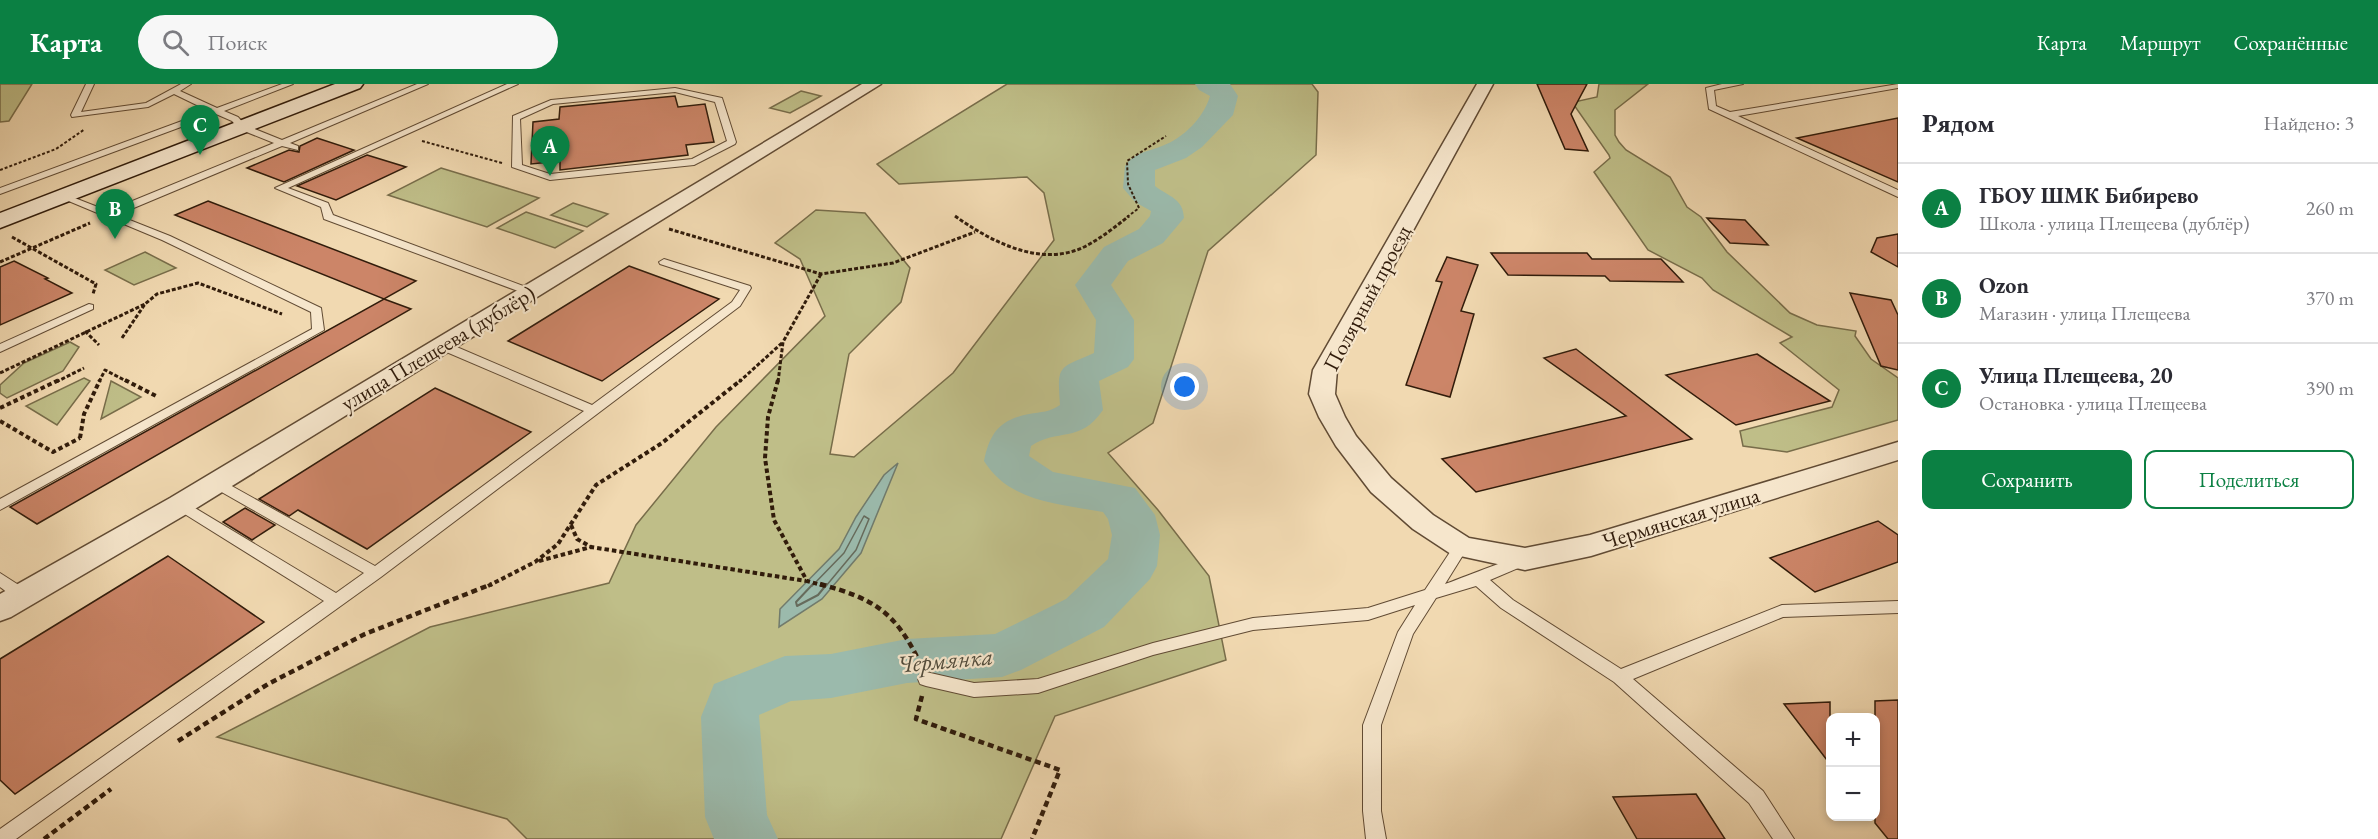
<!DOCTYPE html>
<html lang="ru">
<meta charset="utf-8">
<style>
body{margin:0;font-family:"EB Garamond",serif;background:#f7f7f7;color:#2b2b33}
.controls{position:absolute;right:18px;bottom:18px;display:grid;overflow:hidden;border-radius:12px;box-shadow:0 3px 9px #0003}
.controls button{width:54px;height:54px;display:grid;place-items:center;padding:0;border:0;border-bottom:2px solid #e1e1e2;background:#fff;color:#2b2b33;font:30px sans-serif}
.you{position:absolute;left:1185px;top:303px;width:21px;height:21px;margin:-15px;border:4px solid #fff;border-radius:50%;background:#1a73e8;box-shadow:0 0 0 9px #1a73e833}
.badge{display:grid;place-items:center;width:39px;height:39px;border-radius:50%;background:#0b8043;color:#fff;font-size:20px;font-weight:700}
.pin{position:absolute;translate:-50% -50px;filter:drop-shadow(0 2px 3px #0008)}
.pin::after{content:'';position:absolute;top:32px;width:21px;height:18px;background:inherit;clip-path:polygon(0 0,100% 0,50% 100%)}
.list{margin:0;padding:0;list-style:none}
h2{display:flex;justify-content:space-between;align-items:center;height:78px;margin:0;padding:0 24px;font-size:26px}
h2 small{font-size:20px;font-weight:400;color:#7c7c81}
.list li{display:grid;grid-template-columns:39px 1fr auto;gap:18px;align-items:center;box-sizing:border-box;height:90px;padding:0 24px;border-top:2px solid #e1e1e2}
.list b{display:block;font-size:22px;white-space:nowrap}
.list p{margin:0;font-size:20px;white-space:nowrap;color:#7c7c81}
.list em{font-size:20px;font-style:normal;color:#7c7c81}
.actions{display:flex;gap:12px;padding:18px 24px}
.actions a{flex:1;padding:14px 0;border:2px solid #0b8043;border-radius:12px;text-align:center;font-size:21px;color:#0b8043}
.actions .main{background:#0b8043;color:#fff}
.icon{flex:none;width:33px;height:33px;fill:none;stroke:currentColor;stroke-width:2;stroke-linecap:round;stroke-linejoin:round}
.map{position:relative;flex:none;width:1898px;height:755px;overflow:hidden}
header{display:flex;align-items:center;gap:36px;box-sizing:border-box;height:84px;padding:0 30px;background:#0b8043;color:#fff}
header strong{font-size:28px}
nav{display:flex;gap:33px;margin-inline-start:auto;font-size:21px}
.search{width:420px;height:54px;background:#f7f7f7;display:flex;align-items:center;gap:15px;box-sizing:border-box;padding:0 21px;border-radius:33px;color:#7c7c81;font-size:22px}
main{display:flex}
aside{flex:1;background:#fff}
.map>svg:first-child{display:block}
.green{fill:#bfbe88;stroke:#786d4a;stroke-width:1.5}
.water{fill:#9bbaac;stroke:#717b6c;stroke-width:1.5}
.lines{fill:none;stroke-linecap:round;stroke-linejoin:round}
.shore-far1{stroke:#666b5c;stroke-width:1.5}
.shore{stroke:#666b5c;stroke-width:2}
.river{fill:#9bbaac;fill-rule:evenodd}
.building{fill:#cc8568;stroke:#311c0b;stroke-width:1.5}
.lane-casing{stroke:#614b34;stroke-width:2}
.street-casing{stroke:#614b34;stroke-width:3}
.secondary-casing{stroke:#311c0b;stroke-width:3}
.path-far3{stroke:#311c0b;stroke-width:2;stroke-dasharray:3 2;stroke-linecap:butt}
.path-far2{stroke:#311c0b;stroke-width:3;stroke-dasharray:4 2;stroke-linecap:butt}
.path-far1{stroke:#311c0b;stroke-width:4;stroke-dasharray:4.5 3;stroke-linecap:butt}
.path{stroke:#311c0b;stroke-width:4.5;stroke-dasharray:6 4;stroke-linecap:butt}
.lane{fill:#f6e6cc;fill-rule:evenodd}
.street{fill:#f6e6cc;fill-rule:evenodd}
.secondary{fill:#f6e6cc;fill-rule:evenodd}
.labels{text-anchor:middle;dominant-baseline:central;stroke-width:4.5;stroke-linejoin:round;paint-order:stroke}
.street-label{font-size:22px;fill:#311c0b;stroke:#f6e6cc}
.water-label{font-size:24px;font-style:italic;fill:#514b3b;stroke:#f6e6cc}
</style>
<header>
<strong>Карта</strong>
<div class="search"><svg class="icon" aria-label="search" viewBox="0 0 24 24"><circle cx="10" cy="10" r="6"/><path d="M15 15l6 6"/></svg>Поиск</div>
<nav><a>Карта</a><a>Маршрут</a><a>Сохранённые</a></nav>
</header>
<main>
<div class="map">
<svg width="1898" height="755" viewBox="0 0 1898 755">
<rect width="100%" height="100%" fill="#f1d9b1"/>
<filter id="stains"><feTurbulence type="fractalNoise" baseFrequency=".00333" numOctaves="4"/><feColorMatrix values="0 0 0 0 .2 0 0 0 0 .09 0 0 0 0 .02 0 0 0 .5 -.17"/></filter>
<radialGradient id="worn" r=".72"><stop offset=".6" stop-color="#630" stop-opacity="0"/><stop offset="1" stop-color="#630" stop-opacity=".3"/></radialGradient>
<g class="green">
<path d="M 0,0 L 32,0 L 9,37 L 0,38 Z"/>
<path d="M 1007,0 L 1312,0 L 1318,8 L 1316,71 L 1208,167 L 1153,339 L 1108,369 L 1158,426 L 1209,492 L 1226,576 L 1055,632 L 1001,755 L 527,755 L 507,735 L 217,653 L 430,543 L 609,499 L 636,441 L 716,343 L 825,232 L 800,175 L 775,159 L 816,126 L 865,129 L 910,184 L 901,218 L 849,270 L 830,370 L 854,373 L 953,289 L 1054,156 L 1044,109 L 1027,93 L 899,100 L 877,80 Z"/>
<path d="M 1599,0 L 1648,0 L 1615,26 L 1615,51 L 1619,58 L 1626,66 L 1670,93 L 1687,123 L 1701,133 L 1727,168 L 1790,229 L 1817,241 L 1856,247 L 1855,252 L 1871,275 L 1898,294 L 1898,336 L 1787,368 L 1743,362 L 1740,347 L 1832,323 L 1839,306 L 1780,259 L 1792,253 L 1713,206 L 1702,194 L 1648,166 L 1594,88 L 1610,74 L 1609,71 L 1574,21 L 1574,18 L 1597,13 Z"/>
<path d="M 801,7 L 821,12 L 790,29 L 770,24 Z"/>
<path d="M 441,84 L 539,114 L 487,143 L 388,111 Z"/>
<path d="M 573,119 L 608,130 L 587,143 L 551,131 Z"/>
<path d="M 526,128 L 583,147 L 555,164 L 497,144 Z"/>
<path d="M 145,168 L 176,184 L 134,201 L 105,186 Z"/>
<path d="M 70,258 L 79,263 L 63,287 L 7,314 L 0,309 L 0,301 L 24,279 Z"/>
<path d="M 84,294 L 90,297 L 57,341 L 26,322 Z"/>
<path d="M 111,297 L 141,313 L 101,335 Z"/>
</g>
<path class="water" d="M 898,379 L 861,469 L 822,515 L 779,543 L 780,525 L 839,465 L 856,433 L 884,391 Z"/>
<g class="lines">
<path class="shore-far1" d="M 812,502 L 844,469 L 864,432 L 869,435 L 856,466 L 826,502"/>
<path class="shore" d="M 813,500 L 796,518 L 797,522 L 818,511 L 827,500"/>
<path class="river" d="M 1195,0 L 1230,0 L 1238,12 L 1233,31 L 1202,63 L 1186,74 L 1155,86 L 1155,102 C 1169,113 1183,114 1184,134 L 1163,159 L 1128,177 L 1111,201 L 1134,236 L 1134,275 L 1128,283 L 1099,297 L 1103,326 C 1080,360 1057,344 1031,362 L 1029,372 L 1053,388 L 1135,404 L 1155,431 L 1160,451 L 1157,482 L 1150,495 L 1104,543 L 1021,586 L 1002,593 L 907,599 L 831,614 L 791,617 L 759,631 L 767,731 L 778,755 L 714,755 L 705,733 L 701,633 L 714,600 L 785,572 L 831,570 L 907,555 L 995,550 L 1066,515 L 1108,475 L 1112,451 L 1108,435 L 1103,428 C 1060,420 1009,418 984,377 C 990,349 999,336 1029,330 C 1041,328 1050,328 1060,321 C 1057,280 1058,285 1094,269 L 1096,236 L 1075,201 L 1104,163 L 1139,145 L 1150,132 L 1151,127 L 1135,118 L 1123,104 L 1125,82 C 1134,68 1148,68 1162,62 C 1184,54 1204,33 1210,12 L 1199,6 Z"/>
</g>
<g class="building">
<path d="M 1537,0 L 1587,0 L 1571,30 L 1588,67 L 1565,65 Z"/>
<path d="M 675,12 L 678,23 L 705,20 L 714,58 L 686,61 L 688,71 L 560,86 L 560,77 L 531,80 L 533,38 L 559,35 L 560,23 Z"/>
<path d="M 1898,34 L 1898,98 L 1797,54 Z"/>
<path d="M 317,54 L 354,66 L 284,98 L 247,84 L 289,66 L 299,68 L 300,62 Z"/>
<path d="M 367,71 L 406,83 L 336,116 L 297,102 Z"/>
<path d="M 208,117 L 265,139 L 416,197 L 384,215 L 175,131 Z"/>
<path d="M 1707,134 L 1745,136 L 1768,161 L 1730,159 Z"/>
<path d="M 1898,150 L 1898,183 L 1871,168 L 1877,154 Z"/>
<path d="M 1491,169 L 1587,169 L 1592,175 L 1661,175 L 1683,198 L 1610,197 L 1605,192 L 1508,191 Z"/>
<path d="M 1447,173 L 1478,181 L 1461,227 L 1474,230 L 1450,313 L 1406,301 L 1442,198 L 1436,197 Z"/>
<path d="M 14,177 L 48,194 L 45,195 L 72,209 L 0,241 L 0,183 Z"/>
<path d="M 629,182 L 719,215 L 602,297 L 508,257 Z"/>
<path d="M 1850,209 L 1891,216 L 1898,231 L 1898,286 L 1881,282 Z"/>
<path d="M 384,215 L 411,225 L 37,440 L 10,423 Z"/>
<path d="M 1576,265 L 1692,355 L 1476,408 L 1442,375 L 1626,332 L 1544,274 Z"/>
<path d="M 1757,270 L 1830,317 L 1736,341 L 1666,291 Z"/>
<path d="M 435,304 L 531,348 L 367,465 L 298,426 L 289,432 L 259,415 Z"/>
<path d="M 245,424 L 275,441 L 252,456 L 223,438 Z"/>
<path d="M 1878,437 L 1898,451 L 1898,478 L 1815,508 L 1770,474 Z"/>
<path d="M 168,472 L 264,538 L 15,710 L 0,696 L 0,575 Z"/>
<path d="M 1898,616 L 1898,755 L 1888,755 L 1875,739 L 1875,617 Z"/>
<path d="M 1830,618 L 1830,680 L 1784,620 Z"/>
<path d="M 1696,710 L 1725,755 L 1637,755 L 1613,713 Z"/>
</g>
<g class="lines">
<defs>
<g id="lane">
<path d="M 86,0 L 94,0 L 81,28 L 146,19 L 181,0 L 191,0 L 180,7 L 217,24 L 282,0 L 293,0 L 224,27 L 238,33 L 245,41 L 282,56 L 417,0 L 428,0 L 290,59 L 298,62 L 298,66 L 282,62 L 117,131 L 170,152 L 321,224 L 324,246 L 0,426 L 0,415 L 312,245 L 311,228 L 162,156 L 59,113 L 67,111 L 108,127 L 274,59 L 239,45 L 232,37 L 216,30 L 0,110 L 0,104 L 209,27 L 174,10 L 148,23 L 72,33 L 71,31 Z"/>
<path d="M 507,0 L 518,0 L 288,104 L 328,119 L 333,131 L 534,206 L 534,210 L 526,210 L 324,135 L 321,123 L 275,104 Z"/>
<path d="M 1722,0 L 1743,0 L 1714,6 L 1716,22 L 1730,28 L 1898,0 L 1898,4 L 1738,32 L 1898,106 L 1898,113 L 1709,25 L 1706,4 Z"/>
<path d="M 675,4 L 722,14 L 736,58 L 735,60 L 694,81 L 550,96 L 512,83 L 513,32 L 551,16 ZM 675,8 L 715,18 L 727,57 L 692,75 L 550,90 L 522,81 L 520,35 L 553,20 Z"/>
<path d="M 664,175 L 750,202 L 751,204 L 740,222 L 381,493 L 16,755 L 0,755 L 0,745 L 324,517 L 175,424 L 173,421 L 175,418 L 185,418 L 336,509 L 364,489 L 211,402 L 209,399 L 211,396 L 221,396 L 375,482 L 584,327 L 437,264 L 435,261 L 437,258 L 445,258 L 592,321 L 732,218 L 740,206 L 660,180 L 659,178 Z"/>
<path d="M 89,220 L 93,221 L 93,225 L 0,268 L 0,260 Z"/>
<path d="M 1461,458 L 1466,459 L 1468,463 L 1445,500 C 1460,495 1522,469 1530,471 L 1532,475 L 1530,479 L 1490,496 L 1513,516 L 1621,585 L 1782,521 L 1898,517 L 1898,529 L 1783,533 L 1633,595 L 1763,707 L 1794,755 L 1773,755 L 1749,719 L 1614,598 L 1501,524 L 1476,502 L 1436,514 L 1413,550 L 1381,641 L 1381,727 L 1386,755 L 1366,755 L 1363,727 L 1363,641 L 1398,548 L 1415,521 L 1368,536 L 1253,546 L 1153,571 L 1038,609 L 974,613 L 926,602 L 920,600 L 918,595 L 920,590 L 926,588 L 974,599 L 1038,595 L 1153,559 L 1253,534 L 1368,524 L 1425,506 L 1456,459 Z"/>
<path d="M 0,489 L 28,507 L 31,511 L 28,515 C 17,519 9,509 0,503 Z"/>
</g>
<g id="street">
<path d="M 862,0 L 881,0 L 190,428 L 11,533 L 0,537 L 0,510 L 170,414 Z"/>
<path d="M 1477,0 L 1493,0 L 1337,286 L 1335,310 L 1345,333 L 1356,352 L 1391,394 L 1433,431 L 1469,454 L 1525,464 L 1590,451 L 1898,358 L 1898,376 L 1591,472 L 1525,486 L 1451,470 L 1413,445 L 1371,408 L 1336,362 L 1319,333 L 1309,310 L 1313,286 Z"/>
</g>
<path id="secondary" d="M 335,0 L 363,0 L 360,4 L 0,144 L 0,129 Z"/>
</defs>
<use href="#lane" class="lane-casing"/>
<use href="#street" class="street-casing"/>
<use href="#secondary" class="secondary-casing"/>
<g class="path-far3">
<path d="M 422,57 L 502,79"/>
<path d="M 0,86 L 56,65 L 85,45"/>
<path d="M 1127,133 L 1139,124 L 1128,100 L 1127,77 L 1166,52"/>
</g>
<g class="path-far2">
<path d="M 955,132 C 990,157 1040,184 1084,163 C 1100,155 1115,143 1129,132"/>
<path d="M 669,145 L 821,190 L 893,179 L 975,148"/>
<path d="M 12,153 L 96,200 L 93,210"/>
<path d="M 0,178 L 90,139"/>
<path d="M 85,247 L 99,261"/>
<path d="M 122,254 L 145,220 L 157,210 L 198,199 L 282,230"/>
<path d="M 0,289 L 145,220"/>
<path d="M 56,298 L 84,284"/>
<path d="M 99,298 L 105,286 L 128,298"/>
<path d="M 739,298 L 783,258"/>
<path d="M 778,298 L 783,258 L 821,190"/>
</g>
<g class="path-far1">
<path d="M 125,296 L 158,313"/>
<path d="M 778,296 L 768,333 L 765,374 L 774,436 L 807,497 L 825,502"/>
<path d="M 0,324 L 59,296"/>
<path d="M 0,337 L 53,368 L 80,354"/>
<path d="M 80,354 L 84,330 L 100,296"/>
<path d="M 571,441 L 577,455 L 591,463"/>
<path d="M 539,477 L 591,463 L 806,497"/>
<path d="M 488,502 L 535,478 L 558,460 L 596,401 L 662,359 L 741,296"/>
</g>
<g class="path">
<path d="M 820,500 C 874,515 895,527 920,579"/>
<path d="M 922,612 L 916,635 L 1060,686 L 1032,755"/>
<path d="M 178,657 L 268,600 L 365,550 L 492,500"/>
<path d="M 44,755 L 111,705"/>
</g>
<use href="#lane" class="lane"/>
<use href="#street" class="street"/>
<use href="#secondary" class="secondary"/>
</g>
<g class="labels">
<g class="street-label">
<text transform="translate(1367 214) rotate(-62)">Полярный проезд</text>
<text transform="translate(438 264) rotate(-31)">улица Плещеева (дублёр)</text>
<text transform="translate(1681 434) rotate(-17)">Чермянская улица</text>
</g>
<g class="water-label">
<text transform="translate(945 576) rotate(-5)">Чермянка</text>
</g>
</g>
<rect width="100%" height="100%" filter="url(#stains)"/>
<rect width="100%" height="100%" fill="url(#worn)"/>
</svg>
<div class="controls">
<button>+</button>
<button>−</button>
</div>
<div class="you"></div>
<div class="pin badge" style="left:550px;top:92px">A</div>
<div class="pin badge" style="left:115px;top:155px">B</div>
<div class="pin badge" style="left:200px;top:71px">C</div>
</div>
<aside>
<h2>Рядом<small>Найдено: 3</small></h2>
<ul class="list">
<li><span class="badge">A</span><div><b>ГБОУ ШМК Бибирево</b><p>Школа · улица Плещеева (дублёр)</p></div><em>260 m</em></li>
<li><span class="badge">B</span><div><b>Ozon</b><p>Магазин · улица Плещеева</p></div><em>370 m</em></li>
<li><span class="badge">C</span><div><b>Улица Плещеева, 20</b><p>Остановка · улица Плещеева</p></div><em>390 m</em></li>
</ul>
<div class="actions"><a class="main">Сохранить</a><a>Поделиться</a></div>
</aside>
</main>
